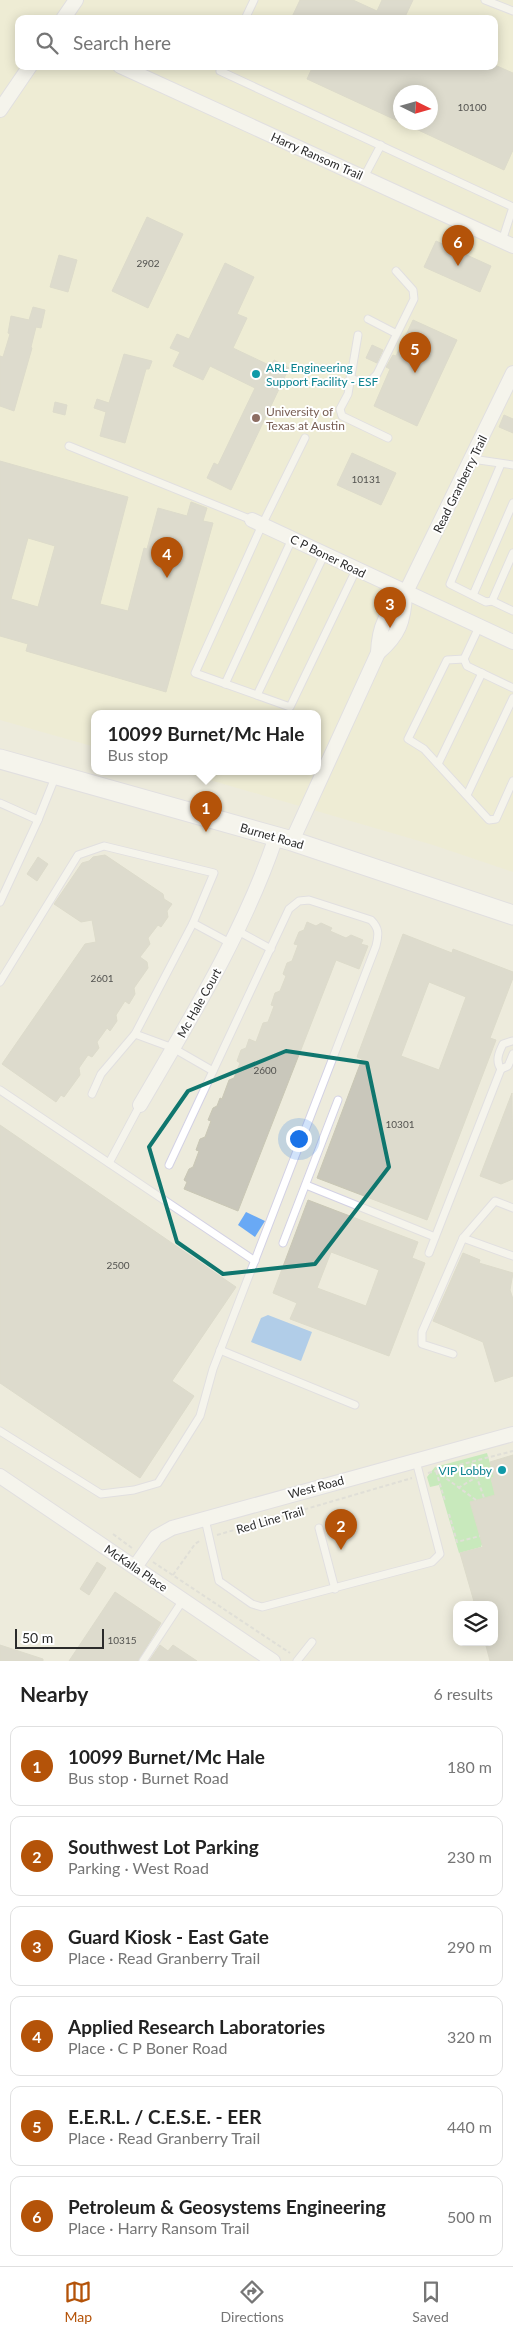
<!DOCTYPE html>
<meta charset="utf-8">
<style>
body{margin:0;font-family:Lato,sans-serif;background:#f6f6f6;color:#222}
.controls{position:absolute;right:15px;bottom:15px;display:grid;overflow:hidden;border-radius:10px;box-shadow:0 2px 12px #0003}
.controls button{width:45px;height:45px;display:grid;place-items:center;padding:0;border:0;border-bottom:1px solid #e0e0e0;background:#fff;color:#222;font:25px sans-serif}
.compass{position:absolute;left:393px;top:85px;width:45px;height:45px;border-radius:50%;background:#fff;box-shadow:0 2px 12px #0003;rotate:95deg}
.scale{position:absolute;left:15px;bottom:12px;width:89px;box-sizing:border-box;padding-left:5px;border:2px solid #2b2b2b;border-top:0;font-size:14px;line-height:18px;white-space:nowrap;color:#2b2b2b;-webkit-text-stroke:4px #fff;paint-order:stroke}
.you{position:absolute;left:298px;top:1138px;width:18px;height:18px;margin:-12px;border:4px solid #fff;border-radius:50%;background:#1a73e8;box-shadow:0 0 0 8px #1a73e833}
.badge{display:grid;place-items:center;width:32px;height:32px;border-radius:50%;background:#b45309;color:#fff;font-size:16px;font-weight:700}
.pin{position:absolute;translate:-50% -41px;filter:drop-shadow(0 1px 2px #0008)}
.pin::after{content:'';position:absolute;top:26px;width:18px;height:15px;background:inherit;clip-path:polygon(0 0,100% 0,50% 100%)}
.popup{position:absolute;left:91px;top:710px;width:230px;height:65px;box-sizing:border-box;display:grid;place-content:center;border-radius:10px;background:#fff;filter:drop-shadow(0 1px 4px #0005);font-size:16px;white-space:nowrap;color:#767676}
.popup b{font-size:19px;color:#222}
.popup::after{content:'';position:absolute;left:50%;top:100%;margin-left:-10px;border:10px solid transparent;border-top-color:#fff}
.list{margin:0;padding:0;list-style:none}
h2{display:flex;justify-content:space-between;align-items:center;height:65px;margin:0;padding:0 20px;font-size:21px}
h2 small{font-size:16px;font-weight:400;color:#767676}
.list li{display:grid;grid-template-columns:32px 1fr auto;gap:15px;align-items:center;box-sizing:border-box;height:80px;margin:0 10px 10px;padding:0 10px;border:1px solid #e0e0e0;border-radius:10px}
.list b{display:block;font-size:19px;white-space:nowrap}
.list p{margin:0;font-size:16px;white-space:nowrap;color:#767676}
.list em{font-size:16px;font-style:normal;color:#767676}
.icon{flex:none;width:28px;height:28px;fill:none;stroke:currentColor;stroke-width:2;stroke-linecap:round;stroke-linejoin:round}
.map{position:relative;flex:none;width:513px;height:1661px;overflow:hidden}
.search{position:absolute;background:#fff;box-shadow:0 2px 12px #0003;left:15px;right:15px;top:15px;height:55px;display:flex;align-items:center;gap:12px;box-sizing:border-box;padding:0 18px;border-radius:10px;color:#767676;font-size:19px}
.sheet{height:605px;background:#fff}
nav{display:flex;justify-content:space-around;align-items:center;box-sizing:border-box;height:70px;border-top:1px solid #e0e0e0;background:#fff;font-size:14px;color:#767676}
nav a{display:grid;justify-items:center;gap:2px}
nav .on{color:#b45309}
.map>svg:first-child{display:block}
.education{fill:#f0eeca;fill-rule:evenodd}
.green{fill:#9be795}
.water{fill:#69a9f5}
.building{fill:#c9c7bb;stroke:#c9c7b5;fill-rule:evenodd}
.lines{fill:none;stroke-linecap:round;stroke-linejoin:round}
.service-casing{stroke:#d3d1e4;stroke-width:9}
.minor-casing{stroke:#d3d1e4;stroke-width:16}
.secondary-casing{stroke:#d3d1e4;stroke-width:21}
.path{stroke:#d0d0d0;stroke-width:2;stroke-dasharray:4 2.5;stroke-linecap:butt}
.service{stroke:#fff;stroke-width:7}
.minor{stroke:#fff;stroke-width:14}
.secondary{stroke:#fff;stroke-width:19}
.marked{fill:none;stroke:#0f766e;stroke-width:4;stroke-linejoin:round}
.culture-dot{fill:#0f9aa8;stroke:#fff;stroke-width:2}
.education-dot{fill:#8d6e63;stroke:#fff;stroke-width:2}
.labels{text-anchor:middle;dominant-baseline:central;stroke-width:4;stroke-linejoin:round;paint-order:stroke}
.number-label{font-size:10px;fill:#52524f}
.street-label{font-size:12px;fill:#2b2b2b;stroke:#fff}
.culture-label{font-size:12px;fill:#0d838f;stroke:#fff;text-anchor:start}
.education-label{font-size:12px;fill:#785e54;stroke:#fff;text-anchor:start}
</style>
<div class="map">
<svg width="513" height="1661" viewBox="0 0 513 1661">
<rect width="100%" height="100%" fill="#edebdc"/>
<path class="education" d="M 0,0 L 513,0 L 513,872 L 433,845 L 179,771 L 317,771 L 317,713 L 95,713 L 95,747 L 0,720 ZM 19,19 L 494,19 L 494,66 L 19,66 ZM 400,92 L 430,92 L 430,122 L 400,122 Z"/>
<path class="green" d="M 487,1453 L 494,1477 L 491,1479 L 497,1502 L 481,1547 L 459,1553 L 439,1485 L 430,1487 L 427,1477 L 435,1467 Z"/>
<g class="water">
<path d="M 246,1212 L 265,1221 L 255,1237 L 238,1225 Z"/>
<path d="M 268,1315 L 312,1332 L 301,1361 L 251,1342 L 261,1318 Z"/>
</g>
<g class="building">
<path d="M 300,0 L 353,0 L 377,11 L 382,0 L 413,0 L 404,19 L 291,19 Z"/>
<path d="M 313,66 L 497,66 L 513,73 L 513,150 L 504,170 L 401,122 L 430,122 L 430,92 L 400,92 L 400,122 L 307,79 Z"/>
<path d="M 147,217 L 183,234 L 148,308 L 112,291 Z"/>
<path d="M 436,241 L 491,266 L 480,292 L 424,267 Z"/>
<path d="M 59,255 L 77,260 L 68,292 L 50,287 Z"/>
<path d="M 225,263 L 254,277 L 237,314 L 247,318 L 233,348 L 271,366 L 274,360 L 289,368 L 231,490 L 207,478 L 214,463 L 218,465 L 255,388 L 210,366 L 203,380 L 173,366 L 180,352 L 170,348 L 177,334 L 189,339 Z"/>
<path d="M 33,307 L 45,310 L 41,328 L 36,327 L 31,347 L 32,348 L 14,411 L 0,406 L 0,356 L 3,357 L 10,334 L 8,333 L 11,316 L 29,320 Z"/>
<path d="M 413,320 L 457,340 L 417,426 L 374,406 L 390,369 L 386,367 L 393,355 L 396,356 Z"/>
<path d="M 372,345 L 383,350 L 377,363 L 366,358 Z"/>
<path d="M 124,354 L 152,361 L 149,369 L 146,369 L 125,443 L 100,436 L 106,412 L 94,408 L 97,399 L 109,403 Z"/>
<path d="M 55,402 L 67,405 L 65,415 L 53,412 Z"/>
<path d="M 504,415 L 513,419 L 513,433 L 499,427 Z"/>
<path d="M 352,453 L 396,473 L 381,505 L 337,485 Z"/>
<path d="M 0,461 L 128,497 L 100,604 L 128,611 L 144,548 L 147,549 L 158,508 L 187,516 L 191,502 L 207,508 L 203,521 L 213,523 L 166,692 L 26,651 L 28,644 L 0,636 ZM 28,538 L 55,546 L 38,607 L 11,599 Z"/>
<path d="M 105,855 L 163,894 L 164,899 L 172,904 L 167,911 L 168,917 L 161,927 L 158,925 L 148,938 L 150,944 L 140,957 L 147,962 L 148,968 L 134,988 L 135,994 L 129,1004 L 125,1001 L 116,1015 L 117,1021 L 110,1031 L 107,1028 L 97,1042 L 99,1048 L 92,1057 L 88,1055 L 79,1068 L 80,1075 L 64,1097 L 61,1095 L 56,1102 L 2,1064 L 85,944 L 96,942 L 92,920 L 81,922 L 54,904 L 82,863 L 89,861 L 93,857 Z"/>
<path d="M 38,857 L 48,864 L 37,881 L 27,874 Z"/>
<path d="M 307,922 L 316,926 L 321,923 L 332,928 L 330,931 L 346,938 L 351,935 L 363,940 L 361,944 L 368,946 L 359,969 L 336,960 L 238,1211 L 184,1189 L 187,1182 L 184,1180 L 189,1169 L 193,1167 L 199,1151 L 196,1150 L 200,1139 L 205,1137 L 211,1121 L 208,1120 L 213,1108 L 217,1106 L 220,1098 L 222,1099 L 229,1080 L 234,1078 L 240,1063 L 237,1061 L 241,1050 L 246,1048 L 249,1039 L 256,1042 L 263,1023 L 268,1022 L 274,1006 L 271,1005 L 275,993 L 280,991 L 286,976 L 283,974 L 287,963 L 292,961 L 298,945 L 294,944 L 299,932 L 304,930 Z"/>
<path d="M 403,934 L 452,953 L 453,949 L 513,972 L 513,978 L 490,1038 L 496,1040 L 427,1220 L 317,1178 L 362,1059 L 357,1057 ZM 429,982 L 466,997 L 439,1070 L 401,1056 Z"/>
<path d="M 512,1093 L 513,1179 L 501,1184 L 480,1176 Z"/>
<path d="M 0,1125 L 236,1287 L 172,1381 L 194,1396 L 140,1478 L 0,1383 Z"/>
<path d="M 308,1200 L 418,1242 L 412,1258 L 425,1263 L 389,1356 L 290,1319 L 297,1303 L 273,1293 ZM 331,1252 L 379,1270 L 366,1306 L 317,1288 Z"/>
<path d="M 463,1253 L 480,1260 L 479,1263 L 513,1273 L 510,1290 L 513,1299 L 513,1376 L 495,1382 L 483,1342 L 433,1321 Z"/>
<path d="M 513,1455 L 513,1661 L 490,1661 L 485,1642 L 494,1642 L 494,1605 L 475,1605 L 460,1553 L 483,1547 L 470,1502 L 495,1495 L 491,1478 L 494,1477 L 490,1462 Z"/>
<path d="M 97,1562 L 106,1568 L 89,1595 L 80,1589 Z"/>
<path d="M 115,1592 L 161,1623 L 138,1661 L 69,1661 Z"/>
<path d="M 0,1645 L 43,1659 L 43,1661 L 0,1661 Z"/>
<path d="M 160,1645 L 168,1651 L 173,1645 L 197,1661 L 149,1661 Z"/>
</g>
<g class="lines">
<defs>
<g id="service">
<path d="M 485,0 L 513,11"/>
<path d="M 245,19 L 254,0"/>
<path d="M 222,66 L 220,71 L 513,207 L 502,241"/>
<path d="M 364,177 L 381,145"/>
<path d="M 368,319 L 395,333"/>
<path d="M 358,335 L 348,394 L 340,409 L 342,416 L 388,438"/>
<path d="M 350,378 C 363,382 367,386 377,374 L 414,299 L 413,290 L 396,271"/>
<path d="M 305,438 L 262,525 L 195,673 L 290,707 L 356,570"/>
<path d="M 69,446 L 252,520"/>
<path d="M 472,459 L 513,465"/>
<path d="M 501,464 L 450,584 L 486,602 L 492,601 L 513,553"/>
<path d="M 473,595 L 513,503"/>
<path d="M 492,601 L 513,611"/>
<path d="M 479,627 L 464,659 L 467,666 L 513,688"/>
<path d="M 464,659 L 447,660 L 408,739 L 424,749 L 489,820 L 496,819 L 513,781"/>
<path d="M 225,684 L 292,539"/>
<path d="M 257,695 L 324,555"/>
<path d="M 438,764 L 482,673"/>
<path d="M 467,795 L 513,698"/>
<path d="M 0,803 L 38,820"/>
<path d="M 0,902 L 38,820 L 56,775"/>
<path d="M 236,930 L 271,949"/>
<path d="M 0,982 L 78,855 L 104,846 L 214,873 L 193,923 L 230,943"/>
<path d="M 512,1041 L 503,1044 C 499,1052 495,1061 501,1069 L 508,1066 L 513,1054"/>
<path d="M 0,1090 L 255,1261"/>
<path d="M 92,1094 L 101,1074 L 135,1034"/>
<path d="M 109,1163 L 140,1105"/>
<path d="M 169,1165 L 213,1071"/>
<path d="M 306,1185 L 435,1237"/>
<path d="M 463,1238 L 513,1256"/>
<path d="M 283,1243 L 338,1100"/>
<path d="M 429,1253 L 501,1069"/>
<path d="M 220,1350 L 355,1405"/>
<path d="M 453,1354 L 422,1344 L 422,1332 L 463,1238 L 495,1201 L 513,1208"/>
<path d="M 0,1431 L 101,1494 L 134,1490 L 158,1483 L 200,1416 L 213,1369 L 376,946 C 379,934 379,928 371,920 L 309,900 L 299,901 L 289,909 L 213,1071 L 173,1048 L 135,1034 L 193,923"/>
<path d="M 205,1519 L 219,1581 L 252,1604 L 262,1607 L 432,1562 L 440,1554 L 416,1461"/>
<path d="M 319,1528 L 335,1589"/>
<path d="M 143,1661 L 183,1600"/>
<path d="M 297,1661 L 312,1642"/>
</g>
<g id="minor">
<path d="M 63,19 L 76,0"/>
<path d="M 120,66 L 513,246"/>
<path d="M 0,110 L 30,66"/>
<path d="M 252,520 L 513,642"/>
<path d="M 378,653 C 399,635 404,621 405,594"/>
<path d="M 292,841 L 378,653 C 379,626 386,613 405,594 L 513,373"/>
<path d="M 140,1105 C 190,1019 244,932 276,837"/>
<path d="M 0,1476 L 273,1661"/>
<path d="M 135,1567 L 156,1537 L 172,1528 L 513,1434"/>
</g>
<path id="secondary" d="M 0,759 L 292,841 L 513,915"/>
</defs>
<use href="#service" class="service-casing"/>
<use href="#minor" class="minor-casing"/>
<use href="#secondary" class="secondary-casing"/>
<g class="path">
<path d="M 472,1463 L 484,1498"/>
<path d="M 436,1471 L 476,1500"/>
<path d="M 436,1471 L 445,1501"/>
<path d="M 428,1473 L 513,1451"/>
<path d="M 458,1488 L 477,1477"/>
<path d="M 449,1514 L 457,1542 L 480,1536"/>
<path d="M 113,1534 L 132,1548"/>
<path d="M 217,1535 L 412,1478"/>
<path d="M 153,1562 L 290,1653"/>
<path d="M 173,1575 L 195,1544 L 201,1540"/>
</g>
<use href="#service" class="service"/>
<use href="#minor" class="minor"/>
<use href="#secondary" class="secondary"/>
</g>
<path d="M0 0H513V1661H0ZM 286,1051 L 367,1063 L 389,1167 L 315,1264 L 223,1274 L 177,1242 L 149,1147 L 188,1091 Z" fill="#edebdc" fill-opacity=".55" fill-rule="evenodd"/>
<path class="marked" d="M 286,1051 L 367,1063 L 389,1167 L 315,1264 L 223,1274 L 177,1242 L 149,1147 L 188,1091 Z"/>
<g class="culture-dot">
<circle cx="256" cy="374" r="5"/>
<circle cx="502" cy="1470" r="5"/>
</g>
<circle class="education-dot" cx="256" cy="418" r="5"/>
<g class="labels">
<g class="number-label">
<text x="472" y="107">10100</text>
<text x="148" y="263">2902</text>
<text x="366" y="479">10131</text>
<text x="102" y="978">2601</text>
<text x="265" y="1070">2600</text>
<text x="400" y="1124">10301</text>
<text x="118" y="1265">2500</text>
<text x="122" y="1640">10315</text>
</g>
<g class="street-label">
<text transform="translate(317 156) rotate(24)">Harry Ransom Trail</text>
<text transform="translate(460 484) rotate(-64)">Read Granberry Trail</text>
<text transform="translate(328 556) rotate(26)">C P Boner Road</text>
<text transform="translate(272 836) rotate(16)">Burnet Road</text>
<text transform="translate(199 1003) rotate(-61)">Mc Hale Court</text>
<text transform="translate(316 1487) rotate(-15)">West Road</text>
<text transform="translate(270 1520) rotate(-16)">Red Line Trail</text>
<text transform="translate(136 1568) rotate(34)">McKalla Place</text>
</g>
<g class="culture-label">
<text x="266" y="367">ARL Engineering<tspan x="266" dy="14">Support Facility - ESF</tspan></text>
<text x="492" y="1470" text-anchor="end">VIP Lobby</text>
</g>
<g class="education-label">
<text x="266" y="411">University of<tspan x="266" dy="14">Texas at Austin</tspan></text>
</g>
</g>
</svg>
<div class="controls">
<button><svg class="icon" aria-label="layers" viewBox="0 0 24 24"><path d="M12 4l9 5-9 5-9-5zM3 14l9 5 9-5"/></svg></button>
</div>
<svg class="compass" viewBox="-18 -18 36 36"><path d="M0-13l5 13h-10z" fill="#e53935"/><path d="M0 13l5-13h-10z" fill="#767676"/></svg>
<div class="scale">50 m</div>
<div class="you"></div>
<div class="pin badge" style="left:206px;top:832px">1</div>
<div class="popup"><b>10099 Burnet/Mc Hale</b>Bus stop</div>
<div class="pin badge" style="left:341px;top:1550px">2</div>
<div class="pin badge" style="left:390px;top:628px">3</div>
<div class="pin badge" style="left:167px;top:578px">4</div>
<div class="pin badge" style="left:415px;top:373px">5</div>
<div class="pin badge" style="left:458px;top:266px">6</div>
<div class="search"><svg class="icon" aria-label="search" viewBox="0 0 24 24"><circle cx="10" cy="10" r="6"/><path d="M15 15l6 6"/></svg>Search here</div>
</div>
<section class="sheet">
<h2>Nearby<small>6 results</small></h2>
<ul class="list">
<li><span class="badge">1</span><div><b>10099 Burnet/Mc Hale</b><p>Bus stop · Burnet Road</p></div><em>180 m</em></li>
<li><span class="badge">2</span><div><b>Southwest Lot Parking</b><p>Parking · West Road</p></div><em>230 m</em></li>
<li><span class="badge">3</span><div><b>Guard Kiosk - East Gate</b><p>Place · Read Granberry Trail</p></div><em>290 m</em></li>
<li><span class="badge">4</span><div><b>Applied Research Laboratories</b><p>Place · C P Boner Road</p></div><em>320 m</em></li>
<li><span class="badge">5</span><div><b>E.E.R.L. / C.E.S.E. - EER</b><p>Place · Read Granberry Trail</p></div><em>440 m</em></li>
<li><span class="badge">6</span><div><b>Petroleum &amp; Geosystems Engineering</b><p>Place · Harry Ransom Trail</p></div><em>500 m</em></li>
</ul>
</section>
<nav>
<a class="on"><svg class="icon" aria-label="map" viewBox="0 0 24 24"><path d="M3 6l6-2 6 2 6-2v14l-6 2-6-2-6 2zM9 4v14M15 6v14"/></svg>Map</a>
<a><svg class="icon" aria-label="directions" viewBox="0 0 24 24"><path d="M12 3l9 9-9 9-9-9zM9 14v-3h6M13 9l2 2-2 2"/></svg>Directions</a>
<a><svg class="icon" aria-label="saved" viewBox="0 0 24 24"><path d="M7 4h10v16l-5-4-5 4z"/></svg>Saved</a>
</nav>
